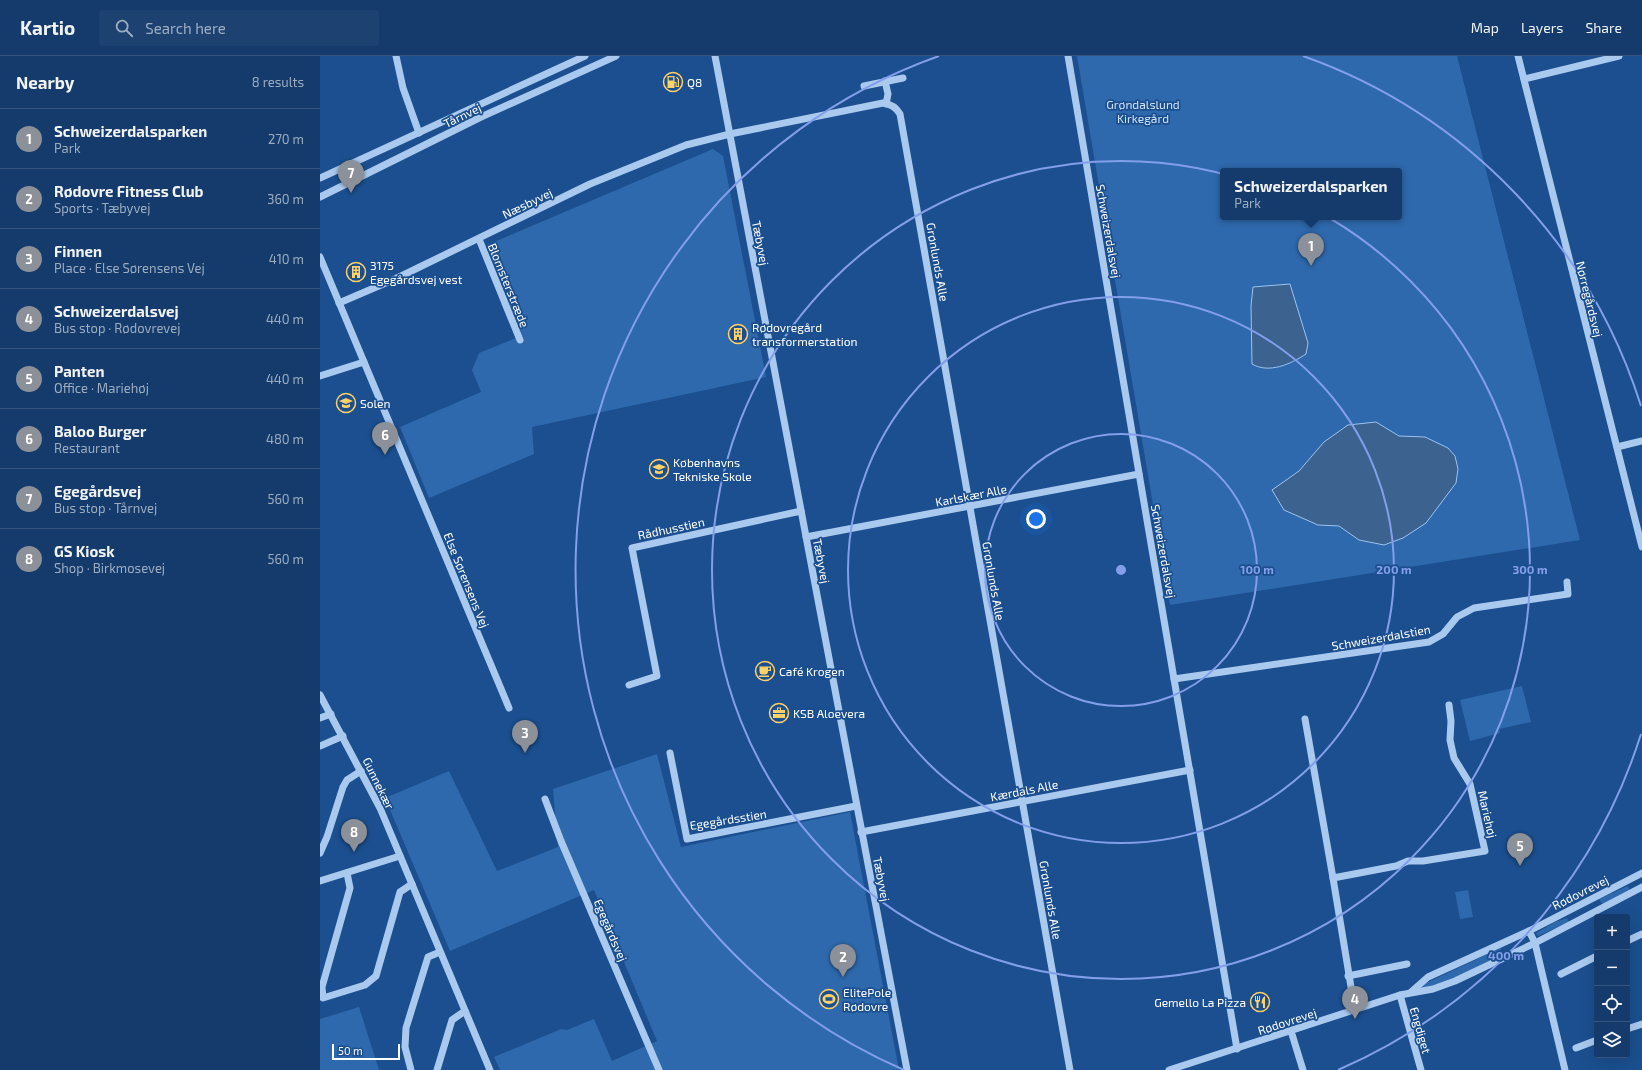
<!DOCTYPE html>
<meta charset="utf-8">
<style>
body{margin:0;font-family:"Exo 2",sans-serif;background:#1d4271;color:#f1f3f6}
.controls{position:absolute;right:12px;bottom:12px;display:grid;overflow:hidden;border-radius:4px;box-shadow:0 4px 16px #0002}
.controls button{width:36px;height:36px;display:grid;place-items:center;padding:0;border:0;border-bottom:1px solid #33557e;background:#143b6b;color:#f1f3f6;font:20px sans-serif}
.scale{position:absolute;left:12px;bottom:10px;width:68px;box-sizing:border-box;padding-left:4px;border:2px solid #fff;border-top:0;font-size:11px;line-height:14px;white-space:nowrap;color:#fff;-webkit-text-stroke:3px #1b4f8f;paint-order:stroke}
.you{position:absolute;left:716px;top:463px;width:14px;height:14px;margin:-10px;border:3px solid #fff;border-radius:50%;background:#1a73e8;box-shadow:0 0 0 6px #1a73e833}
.badge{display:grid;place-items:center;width:26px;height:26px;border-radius:50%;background:#8c9099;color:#fff;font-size:13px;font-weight:700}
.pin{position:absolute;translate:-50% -33px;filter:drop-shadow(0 1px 2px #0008)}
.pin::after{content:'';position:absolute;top:21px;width:14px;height:12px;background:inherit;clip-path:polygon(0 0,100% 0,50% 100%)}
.popup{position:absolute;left:900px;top:112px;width:182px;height:52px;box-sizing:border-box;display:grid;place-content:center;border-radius:4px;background:#143b6b;filter:drop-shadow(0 1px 3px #0005);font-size:13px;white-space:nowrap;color:#9dadc1}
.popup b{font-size:15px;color:#f1f3f6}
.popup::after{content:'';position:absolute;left:50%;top:100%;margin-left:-8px;border:8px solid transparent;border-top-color:#143b6b}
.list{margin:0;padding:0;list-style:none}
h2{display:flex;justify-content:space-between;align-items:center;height:52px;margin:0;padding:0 16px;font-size:17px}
h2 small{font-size:13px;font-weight:400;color:#9dadc1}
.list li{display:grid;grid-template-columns:26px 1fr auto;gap:12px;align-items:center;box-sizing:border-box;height:60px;padding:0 16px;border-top:1px solid #33557e}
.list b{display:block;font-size:15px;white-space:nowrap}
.list p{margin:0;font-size:13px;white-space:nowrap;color:#9dadc1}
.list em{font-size:13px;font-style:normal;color:#9dadc1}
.icon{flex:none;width:22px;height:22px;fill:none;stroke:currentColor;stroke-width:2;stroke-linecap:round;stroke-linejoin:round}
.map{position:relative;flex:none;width:1322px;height:1014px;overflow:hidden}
header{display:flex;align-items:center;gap:24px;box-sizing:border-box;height:56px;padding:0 20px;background:#143b6b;border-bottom:1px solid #33557e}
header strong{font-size:19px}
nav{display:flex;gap:22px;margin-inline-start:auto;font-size:14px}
.search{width:280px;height:36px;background:#1d4271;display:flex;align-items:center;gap:10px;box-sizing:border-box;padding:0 14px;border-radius:4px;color:#9dadc1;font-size:15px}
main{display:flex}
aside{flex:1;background:#143b6b}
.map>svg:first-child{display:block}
.green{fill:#2e69ad;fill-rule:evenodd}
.water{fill:#3c6290;stroke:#9cc4f0}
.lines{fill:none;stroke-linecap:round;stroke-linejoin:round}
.minor{stroke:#a9c9ee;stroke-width:7}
.ring{fill:none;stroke:#839eea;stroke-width:2}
.labels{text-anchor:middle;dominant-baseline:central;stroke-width:3.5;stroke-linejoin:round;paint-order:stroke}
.poi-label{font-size:12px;fill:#fff;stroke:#1b4f8f;text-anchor:start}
.park-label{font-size:12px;fill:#cfe3fa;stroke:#1b4f8f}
.street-label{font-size:12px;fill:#fff;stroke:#1b4f8f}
.centre{fill:#839eea;stroke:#1b4f8f;stroke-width:2}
.ring-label{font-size:12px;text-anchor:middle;font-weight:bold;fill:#839eea;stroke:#1b4f8f;stroke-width:3.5;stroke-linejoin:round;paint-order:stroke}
</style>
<header>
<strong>Kartio</strong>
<div class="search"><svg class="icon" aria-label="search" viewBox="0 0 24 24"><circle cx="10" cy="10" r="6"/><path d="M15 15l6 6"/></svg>Search here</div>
<nav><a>Map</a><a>Layers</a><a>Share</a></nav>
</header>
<main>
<aside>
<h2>Nearby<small>8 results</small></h2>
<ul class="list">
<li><span class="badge">1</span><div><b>Schweizerdalsparken</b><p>Park</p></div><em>270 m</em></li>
<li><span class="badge">2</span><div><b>Rødovre Fitness Club</b><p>Sports · Tæbyvej</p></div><em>360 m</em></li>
<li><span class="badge">3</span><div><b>Finnen</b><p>Place · Else Sørensens Vej</p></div><em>410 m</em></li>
<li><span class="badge">4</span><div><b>Schweizerdalsvej</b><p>Bus stop · Rødovrevej</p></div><em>440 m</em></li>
<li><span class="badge">5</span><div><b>Panten</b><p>Office · Mariehøj</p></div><em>440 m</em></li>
<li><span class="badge">6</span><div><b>Baloo Burger</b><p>Restaurant</p></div><em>480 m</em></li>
<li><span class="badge">7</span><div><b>Egegårdsvej</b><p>Bus stop · Tårnvej</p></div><em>560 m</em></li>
<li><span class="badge">8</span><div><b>GS Kiosk</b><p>Shop · Birkmosevej</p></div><em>560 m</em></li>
</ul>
</aside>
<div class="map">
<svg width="1322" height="1014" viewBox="0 0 1322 1014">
<rect width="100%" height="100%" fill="#1b4f8f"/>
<g class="green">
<path d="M 757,0 L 1137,0 L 1260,484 L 850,549 ZM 903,115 L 1079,115 L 1079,161 L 903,161 Z"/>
<path d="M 393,93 L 403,100 L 446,321 L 212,371 L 214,398 L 109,442 L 80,371 L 161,336 L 152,314 L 159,297 L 196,282 L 181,248 L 190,243 L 167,189 Z"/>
<path d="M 1202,630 L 1211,666 L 1179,673 L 1180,677 L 1150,685 L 1140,644 Z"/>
<path d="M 337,698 L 361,791 L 530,756 L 579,1014 L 180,1014 L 174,1001 L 241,973 L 247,974 L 274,963 L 292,1005 L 337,985 L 274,834 L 130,895 L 65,742 L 129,715 L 177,815 L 238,791 L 233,733 Z"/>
<path d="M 1308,830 L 1310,834 L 1283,849 L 1279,843 Z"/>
<path d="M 1148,834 L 1153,861 L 1140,863 L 1135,836 Z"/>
<path d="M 1247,862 L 1249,866 L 1218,880 L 1216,877 L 1235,866 Z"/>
<path d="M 1181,892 L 1180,902 L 1118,928 L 1101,932 L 1102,929 Z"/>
<path d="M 39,951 L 59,1014 L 0,1014 L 0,963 Z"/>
</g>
<g class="water">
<path d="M 970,228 L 988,287 L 986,298 C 971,308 949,318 932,308 L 931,250 L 933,231 Z"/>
<path d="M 1056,366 L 1079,380 L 1105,381 L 1128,392 L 1135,400 L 1138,413 L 1136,427 L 1106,467 L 1083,482 L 1064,489 L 1039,484 L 1019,470 L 998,469 L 964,454 L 952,434 L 979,415 L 1004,386 L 1028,369 Z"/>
</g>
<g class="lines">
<g class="minor">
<path d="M 76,0 L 83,32 L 99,77"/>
<path d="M 395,0 L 587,1014"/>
<path d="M 748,0 L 917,993"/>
<path d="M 1198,0 L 1322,491"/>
<path d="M 1204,23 L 1299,0"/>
<path d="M 565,25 L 568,38 L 566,48"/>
<path d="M 544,30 L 583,22"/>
<path d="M 0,122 L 265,0"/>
<path d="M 0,141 L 161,61 L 296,0"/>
<path d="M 159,183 L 200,284"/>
<path d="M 0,201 L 189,652"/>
<path d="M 19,247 L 75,223 L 270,128 L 366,89 L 410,78 L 563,47 C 571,48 576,51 580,58 L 750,1014"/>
<path d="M 0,320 L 44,306"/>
<path d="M 1297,391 L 1322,385"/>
<path d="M 486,481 L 819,418"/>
<path d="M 854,623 L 1109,586 L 1123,578 L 1137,561 L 1154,552 L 1248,538 L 1247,526"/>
<path d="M 309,629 L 337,620 L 312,492 L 481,455"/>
<path d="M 0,639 L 60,752 L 170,1014"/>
<path d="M 0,662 L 11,658"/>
<path d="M 985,663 L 1013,822 L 1035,955"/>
<path d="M 0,690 L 23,680"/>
<path d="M 350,697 L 367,783 L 536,750"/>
<path d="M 225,743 L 241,785 L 339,1014"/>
<path d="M 541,776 L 870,714"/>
<path d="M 0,797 L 7,781 L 23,731 L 27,724 L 41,715"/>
<path d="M 27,817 L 30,832 L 2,931 L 3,942 L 45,929 L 56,920 L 80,836 L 92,828"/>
<path d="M 1013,822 L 1076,810 L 1088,805 L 1103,805 L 1165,795 L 1150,728 L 1134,702 L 1130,684 L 1131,665 L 1129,649"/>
<path d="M 0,825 L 80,800"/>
<path d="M 1209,875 L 1215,887 L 1245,1014"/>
<path d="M 1307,885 L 1322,878"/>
<path d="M 1241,918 L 1277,900"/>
<path d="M 1028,920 L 1087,908"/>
<path d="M 1091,936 L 1108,921 L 1209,875 L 1322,817"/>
<path d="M 1080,939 L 1101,1014"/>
<path d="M 1307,973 L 1322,968"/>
<path d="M 971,975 L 983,1014"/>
<path d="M 1256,992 L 1277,984"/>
<path d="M 91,1014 L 85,991 L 86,972 L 108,901 L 120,896"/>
<path d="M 117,1014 L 132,964 L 145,955"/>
<path d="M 849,1014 L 1080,939 L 1113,933 L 1135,925 L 1215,887 L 1322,831"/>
</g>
</g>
<g class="ring">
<circle cx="801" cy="514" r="136"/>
<circle cx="801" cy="514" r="273"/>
<circle cx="801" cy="514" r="409"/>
<path d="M1321 678A545 545 0 0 1 1018 1014M584 1014A545 545 0 0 1 619 0M983 0A545 545 0 0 1 1321 350"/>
</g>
<defs>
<symbol id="fuel-ring" viewBox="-11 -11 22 22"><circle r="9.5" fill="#1b4f8f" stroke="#ffd166" stroke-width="1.5"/><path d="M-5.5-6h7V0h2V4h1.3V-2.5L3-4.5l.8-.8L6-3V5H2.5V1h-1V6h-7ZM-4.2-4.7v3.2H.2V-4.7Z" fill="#ffd166"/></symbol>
<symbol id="building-ring" viewBox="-11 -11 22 22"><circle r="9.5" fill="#1b4f8f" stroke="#ffd166" stroke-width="1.5"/><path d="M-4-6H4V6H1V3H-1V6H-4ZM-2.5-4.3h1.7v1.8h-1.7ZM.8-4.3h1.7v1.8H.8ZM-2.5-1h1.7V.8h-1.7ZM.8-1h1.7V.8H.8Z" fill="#ffd166"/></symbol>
<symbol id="school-ring" viewBox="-11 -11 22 22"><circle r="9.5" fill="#1b4f8f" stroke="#ffd166" stroke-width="1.5"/><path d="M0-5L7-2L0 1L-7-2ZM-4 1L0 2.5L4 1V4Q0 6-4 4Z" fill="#ffd166"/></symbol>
<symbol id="university-ring" viewBox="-11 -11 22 22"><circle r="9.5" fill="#1b4f8f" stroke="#ffd166" stroke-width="1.5"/><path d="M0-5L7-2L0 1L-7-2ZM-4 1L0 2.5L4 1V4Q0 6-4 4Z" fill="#ffd166"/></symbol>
<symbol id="cafe-ring" viewBox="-11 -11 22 22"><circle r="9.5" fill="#1b4f8f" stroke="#ffd166" stroke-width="1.5"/><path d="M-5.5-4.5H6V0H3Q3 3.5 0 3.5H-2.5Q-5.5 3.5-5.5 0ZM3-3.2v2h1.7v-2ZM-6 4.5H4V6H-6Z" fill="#ffd166"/></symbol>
<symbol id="office-ring" viewBox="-11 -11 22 22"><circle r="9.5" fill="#1b4f8f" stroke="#ffd166" stroke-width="1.5"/><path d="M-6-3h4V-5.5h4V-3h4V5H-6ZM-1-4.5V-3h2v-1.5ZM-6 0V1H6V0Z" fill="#ffd166"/></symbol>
<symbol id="stadium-ring" viewBox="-11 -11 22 22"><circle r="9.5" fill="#1b4f8f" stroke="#ffd166" stroke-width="1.5"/><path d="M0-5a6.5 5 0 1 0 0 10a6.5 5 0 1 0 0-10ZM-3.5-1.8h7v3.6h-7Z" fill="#ffd166"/></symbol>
<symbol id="restaurant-ring" viewBox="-11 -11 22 22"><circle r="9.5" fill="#1b4f8f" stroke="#ffd166" stroke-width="1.5"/><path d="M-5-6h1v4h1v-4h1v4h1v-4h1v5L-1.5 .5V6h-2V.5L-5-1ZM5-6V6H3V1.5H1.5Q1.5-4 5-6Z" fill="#ffd166"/></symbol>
</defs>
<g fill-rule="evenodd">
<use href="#fuel-ring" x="342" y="15" width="22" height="22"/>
<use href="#building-ring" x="25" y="205" width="22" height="22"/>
<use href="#building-ring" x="407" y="267" width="22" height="22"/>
<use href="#school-ring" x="15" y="336" width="22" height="22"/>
<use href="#university-ring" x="328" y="402" width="22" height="22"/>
<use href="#cafe-ring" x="434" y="604" width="22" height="22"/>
<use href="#office-ring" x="448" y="646" width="22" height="22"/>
<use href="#stadium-ring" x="498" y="932" width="22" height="22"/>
<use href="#restaurant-ring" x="929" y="935" width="22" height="22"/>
</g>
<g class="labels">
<g class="poi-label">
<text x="367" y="26">Q8</text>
<text x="50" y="209">3175<tspan x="50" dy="14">Egegårdsvej vest</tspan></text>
<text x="432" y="271">Rødovregård<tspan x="432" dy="14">transformerstation</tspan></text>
<text x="40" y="347">Solen</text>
<text x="353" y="406">Københavns<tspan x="353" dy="14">Tekniske Skole</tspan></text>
<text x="459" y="615">Café Krogen</text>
<text x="473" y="657">KSB Aloevera</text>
<text x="523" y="936">ElitePole<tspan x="523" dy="14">Rødovre</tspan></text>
<text x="926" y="946" text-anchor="end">Gemello La Pizza</text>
</g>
<g class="park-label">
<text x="823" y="48">Grøndalslund<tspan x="823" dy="14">Kirkegård</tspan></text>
</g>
<g class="street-label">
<text transform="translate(142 59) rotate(-26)">Tårnvej</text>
<text transform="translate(207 147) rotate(-26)">Næsbyvej</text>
<text transform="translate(789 175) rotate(80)">Schweizerdalsvej</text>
<text transform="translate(441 187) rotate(79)">Tæbyvej</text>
<text transform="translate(618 206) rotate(80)">Grønlunds Alle</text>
<text transform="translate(189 229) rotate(68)">Blomsterstræde</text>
<text transform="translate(1270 243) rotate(76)">Nørregårdsvej</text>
<text transform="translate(651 439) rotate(-11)">Karlskær Alle</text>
<text transform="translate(351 472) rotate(-12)">Rådhusstien</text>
<text transform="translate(844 495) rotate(80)">Schweizerdalsvej</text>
<text transform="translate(502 505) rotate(79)">Tæbyvej</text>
<text transform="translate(147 524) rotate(68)">Else Sørensens Vej</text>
<text transform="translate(674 525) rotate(80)">Grønlunds Alle</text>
<text transform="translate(1061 581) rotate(-10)">Schweizerdalstien</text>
<text transform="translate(59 727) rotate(64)">Gunnekær</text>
<text transform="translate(704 734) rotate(-11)">Kærdals Alle</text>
<text transform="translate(1168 758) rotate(77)">Mariehøj</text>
<text transform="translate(408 763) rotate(-9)">Egegårdsstien</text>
<text transform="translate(562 823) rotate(79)">Tæbyvej</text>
<text transform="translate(1260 836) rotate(-27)">Rødovrevej</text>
<text transform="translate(731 844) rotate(80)">Grønlunds Alle</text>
<text transform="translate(291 874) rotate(67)">Egegårdsvej</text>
<text transform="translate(967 965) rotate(-18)">Rødovrevej</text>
<text transform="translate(1101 974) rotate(74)">Engdiget</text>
</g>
</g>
<circle cx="801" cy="514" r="6" class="centre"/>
<g class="ring-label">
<text x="937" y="518">100 m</text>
<text x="1074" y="518">200 m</text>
<text x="1210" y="518">300 m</text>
<text x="1186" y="904">400 m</text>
</g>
</svg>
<div class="controls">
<button>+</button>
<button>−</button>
<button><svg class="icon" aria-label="locate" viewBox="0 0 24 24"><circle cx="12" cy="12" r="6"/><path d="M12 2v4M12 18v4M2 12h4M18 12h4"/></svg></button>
<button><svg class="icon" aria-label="layers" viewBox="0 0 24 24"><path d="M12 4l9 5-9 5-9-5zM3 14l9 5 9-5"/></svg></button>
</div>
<div class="scale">50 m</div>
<div class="you"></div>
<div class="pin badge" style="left:991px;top:210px">1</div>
<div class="popup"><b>Schweizerdalsparken</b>Park</div>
<div class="pin badge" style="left:523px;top:921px">2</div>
<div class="pin badge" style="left:205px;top:697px">3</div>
<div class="pin badge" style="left:1035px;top:963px">4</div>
<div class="pin badge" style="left:1200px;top:810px">5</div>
<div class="pin badge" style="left:65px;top:399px">6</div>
<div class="pin badge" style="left:31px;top:137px">7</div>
<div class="pin badge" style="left:34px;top:796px">8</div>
</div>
</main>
